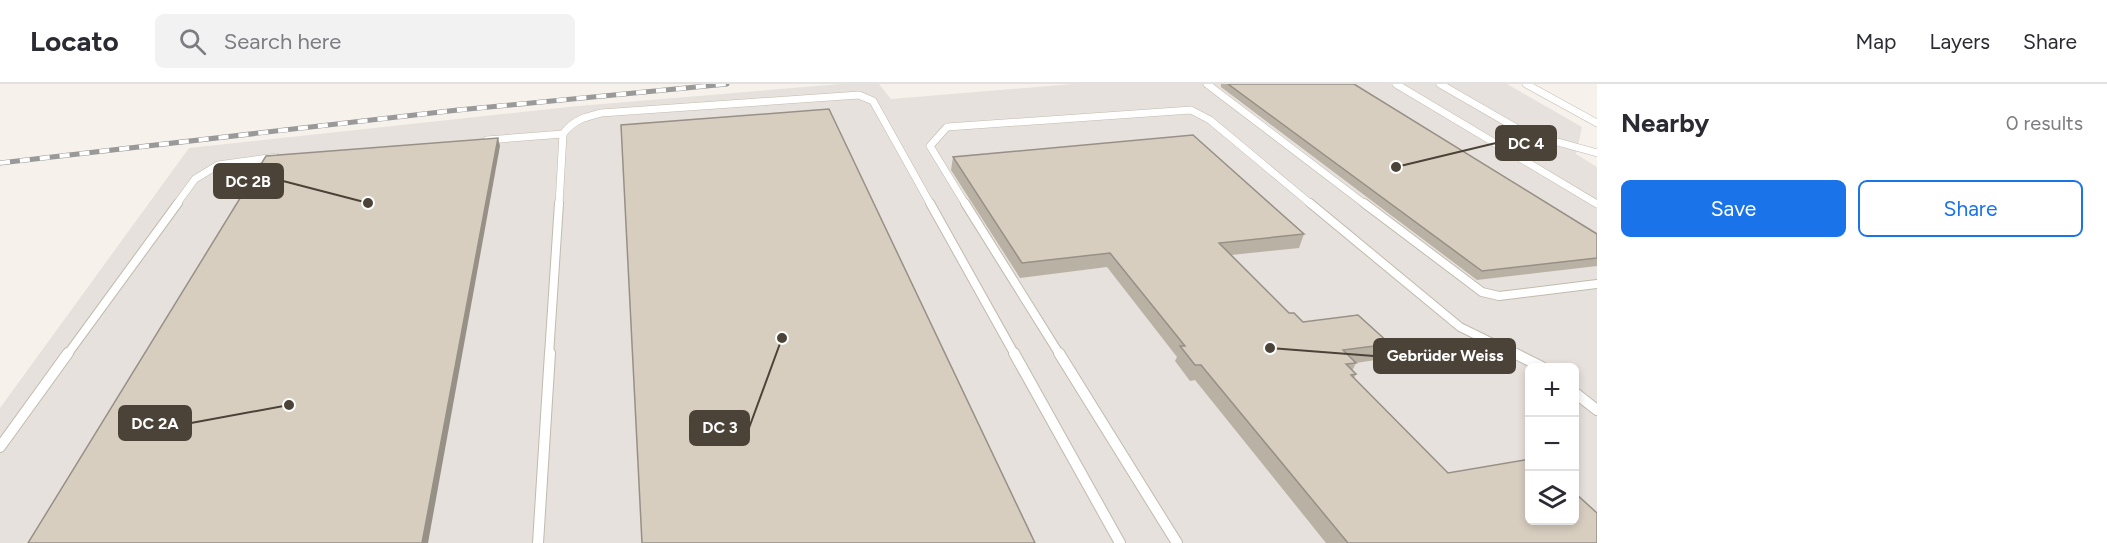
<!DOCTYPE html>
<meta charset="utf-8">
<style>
body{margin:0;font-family:Figtree,sans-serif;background:#f2f2f3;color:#2b2b33}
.controls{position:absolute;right:18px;bottom:18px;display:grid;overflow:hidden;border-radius:9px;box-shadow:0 3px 9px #0003}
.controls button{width:54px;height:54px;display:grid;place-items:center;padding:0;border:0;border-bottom:2px solid #e1e1e2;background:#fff;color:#2b2b33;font:30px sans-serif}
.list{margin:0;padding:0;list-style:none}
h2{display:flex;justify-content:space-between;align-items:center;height:78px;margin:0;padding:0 24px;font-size:26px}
h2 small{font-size:20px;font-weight:400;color:#7c7c81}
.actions{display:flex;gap:12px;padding:18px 24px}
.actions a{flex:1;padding:14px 0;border:2px solid #1a73e8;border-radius:9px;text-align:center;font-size:21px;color:#1a73e8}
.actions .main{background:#1a73e8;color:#fff}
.icon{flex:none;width:33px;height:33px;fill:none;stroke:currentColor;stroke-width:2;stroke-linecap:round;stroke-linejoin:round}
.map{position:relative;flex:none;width:1597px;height:459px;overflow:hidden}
header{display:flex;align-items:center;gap:36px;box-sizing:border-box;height:84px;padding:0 30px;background:#fff;border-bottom:2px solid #e1e1e2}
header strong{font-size:28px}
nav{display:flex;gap:33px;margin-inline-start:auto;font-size:21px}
.search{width:420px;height:54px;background:#f2f2f3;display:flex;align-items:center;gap:15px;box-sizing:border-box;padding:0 21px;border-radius:9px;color:#7c7c81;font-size:22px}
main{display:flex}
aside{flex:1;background:#fff}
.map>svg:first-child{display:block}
.industrial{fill:#e6e1dc;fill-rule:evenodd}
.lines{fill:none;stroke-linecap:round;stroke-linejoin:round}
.lane-far2-casing{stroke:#c2baad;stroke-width:8}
.lane-far1-casing{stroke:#c2baad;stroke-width:10}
.lane-casing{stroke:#c2baad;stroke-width:12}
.lane-far2{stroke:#fff;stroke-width:7}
.lane-far1{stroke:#fff;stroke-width:8}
.lane{stroke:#fff;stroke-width:10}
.rail-casing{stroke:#999;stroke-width:5}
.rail{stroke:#fff;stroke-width:4;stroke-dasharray:10;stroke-linecap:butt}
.wall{fill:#bab1a5}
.shaded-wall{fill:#979086}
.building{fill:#d8cec0;stroke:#979086;stroke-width:1.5}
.leader{fill:none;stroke:#4b4338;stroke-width:2}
.callout-dot{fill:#4b4338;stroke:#fff;stroke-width:2}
.callout{fill:#4b4338;stroke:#4b4338;stroke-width:2}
.callout-label{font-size:16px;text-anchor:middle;font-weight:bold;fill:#fff}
</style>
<header>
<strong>Locato</strong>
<div class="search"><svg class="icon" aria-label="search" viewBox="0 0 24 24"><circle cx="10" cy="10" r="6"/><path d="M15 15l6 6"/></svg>Search here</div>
<nav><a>Map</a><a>Layers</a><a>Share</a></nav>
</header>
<main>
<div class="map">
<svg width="1597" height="459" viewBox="0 0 1597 459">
<rect width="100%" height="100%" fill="#f6f2eb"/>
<path class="industrial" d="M 841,0 L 879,0 L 891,15 L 1073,0 L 1507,0 L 1582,43 L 1576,70 L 1597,83 L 1597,459 L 0,459 L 0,324 L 189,64 L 578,22 ZM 1530,284 L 1574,284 L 1574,436 L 1530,436 Z"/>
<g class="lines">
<defs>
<g id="lane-far2">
<path d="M 1207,0 L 1366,121"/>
<path d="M 1396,0 L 1597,120"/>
<path d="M 1440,0 L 1525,49 L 1597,69"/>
<path d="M 1526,0 L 1597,39"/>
<path d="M 487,56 L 563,50"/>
<path d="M 176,121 L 195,95 L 218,81 L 276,73"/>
<path d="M 559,121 L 563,50 C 573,36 585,33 601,29 L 859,11 L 873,17 L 931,121"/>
<path d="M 966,121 L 930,62 L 947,43 L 1191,26 L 1210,36 L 1312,121"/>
</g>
<g id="lane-far1">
<path d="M 930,119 L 1015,271"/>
<path d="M 965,119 L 1060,271"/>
<path d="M 1310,119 L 1460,243 L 1517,271"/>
<path d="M 1364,119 L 1482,208 L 1499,212 L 1597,200"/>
<path d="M 67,271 L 178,119"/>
<path d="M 549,271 L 559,119"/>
</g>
<g id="lane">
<path d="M 1014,269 L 1120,459"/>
<path d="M 1059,269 L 1177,459"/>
<path d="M 1514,269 L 1544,284"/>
<path d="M 1574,308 L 1597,326"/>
<path d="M 0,363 L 68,269"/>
<path d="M 538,459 L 550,269"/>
</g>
</defs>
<use href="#lane-far2" class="lane-far2-casing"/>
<use href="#lane-far1" class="lane-far1-casing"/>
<use href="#lane" class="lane-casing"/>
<use href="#lane-far2" class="lane-far2"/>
<use href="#lane-far1" class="lane-far1"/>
<use href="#lane" class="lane"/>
<defs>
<path id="rail" d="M 0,79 L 458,26 L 727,0"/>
</defs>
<use href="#rail" class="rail-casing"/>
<use href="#rail" class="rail"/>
</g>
<g class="wall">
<path d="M 1221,0 L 1354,0 L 1597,150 L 1597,182 L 1477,196 L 1221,3 Z"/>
<path d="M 953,73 L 1304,150 L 1299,164 L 1231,171 L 1289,229 L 1303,238 L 1390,260 L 1382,275 L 1356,279 L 1352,287 L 1356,290 L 1354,294 L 1448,389 L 1597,459 L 1326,459 L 1195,296 L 1190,297 L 1175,277 L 1177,273 L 1107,183 L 1020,194 L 951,86 Z"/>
</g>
<path class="shaded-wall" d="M 498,54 L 500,62 L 428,459 L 422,459 Z"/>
<g class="building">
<path d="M 1228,0 L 1354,0 L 1597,150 L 1597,174 L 1482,187 Z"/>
<path d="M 829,25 L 1035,459 L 642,459 L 621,41 Z"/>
<path d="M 1193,51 L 1304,150 L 1219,159 L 1289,229 L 1294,229 L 1303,238 L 1358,231 L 1390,260 L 1343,266 L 1356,279 L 1346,280 L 1356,290 L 1351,291 L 1448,389 L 1530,375 L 1530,436 L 1575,436 L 1575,409 L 1597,429 L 1597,459 L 1348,459 L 1201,281 L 1195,281 L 1180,262 L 1185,262 L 1110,169 L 1022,179 L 953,73 Z"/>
<path d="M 498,54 L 422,459 L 28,459 L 266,72 Z"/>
</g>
<path class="leader" d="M1396 83L1496 59M368 119L283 97M1270 264L1374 272M289 321L191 339M782 254L749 344"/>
<g class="callout-dot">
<circle cx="1396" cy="83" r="6"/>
<circle cx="368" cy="119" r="6"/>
<circle cx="1270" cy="264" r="6"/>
<circle cx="289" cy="321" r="6"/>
<circle cx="782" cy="254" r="6"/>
</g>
<g class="callout">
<rect x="1496" y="42" width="60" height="34" rx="6"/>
<rect x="214" y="80" width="69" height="34" rx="6"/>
<rect x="1374" y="255" width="141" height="34" rx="6"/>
<rect x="119" y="322" width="72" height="34" rx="6"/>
<rect x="690" y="327" width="59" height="34" rx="6"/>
</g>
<g class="callout-label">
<text x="1526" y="65">DC 4</text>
<text x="248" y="103">DC 2B</text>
<text x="1445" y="277">Gebrüder Weiss</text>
<text x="155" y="345">DC 2A</text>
<text x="720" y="349">DC 3</text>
</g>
</svg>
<div class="controls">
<button>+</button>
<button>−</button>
<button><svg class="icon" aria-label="layers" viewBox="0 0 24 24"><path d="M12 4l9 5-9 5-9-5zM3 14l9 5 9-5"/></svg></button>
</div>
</div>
<aside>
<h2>Nearby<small>0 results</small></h2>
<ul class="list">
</ul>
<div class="actions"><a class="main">Save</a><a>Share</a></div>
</aside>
</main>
